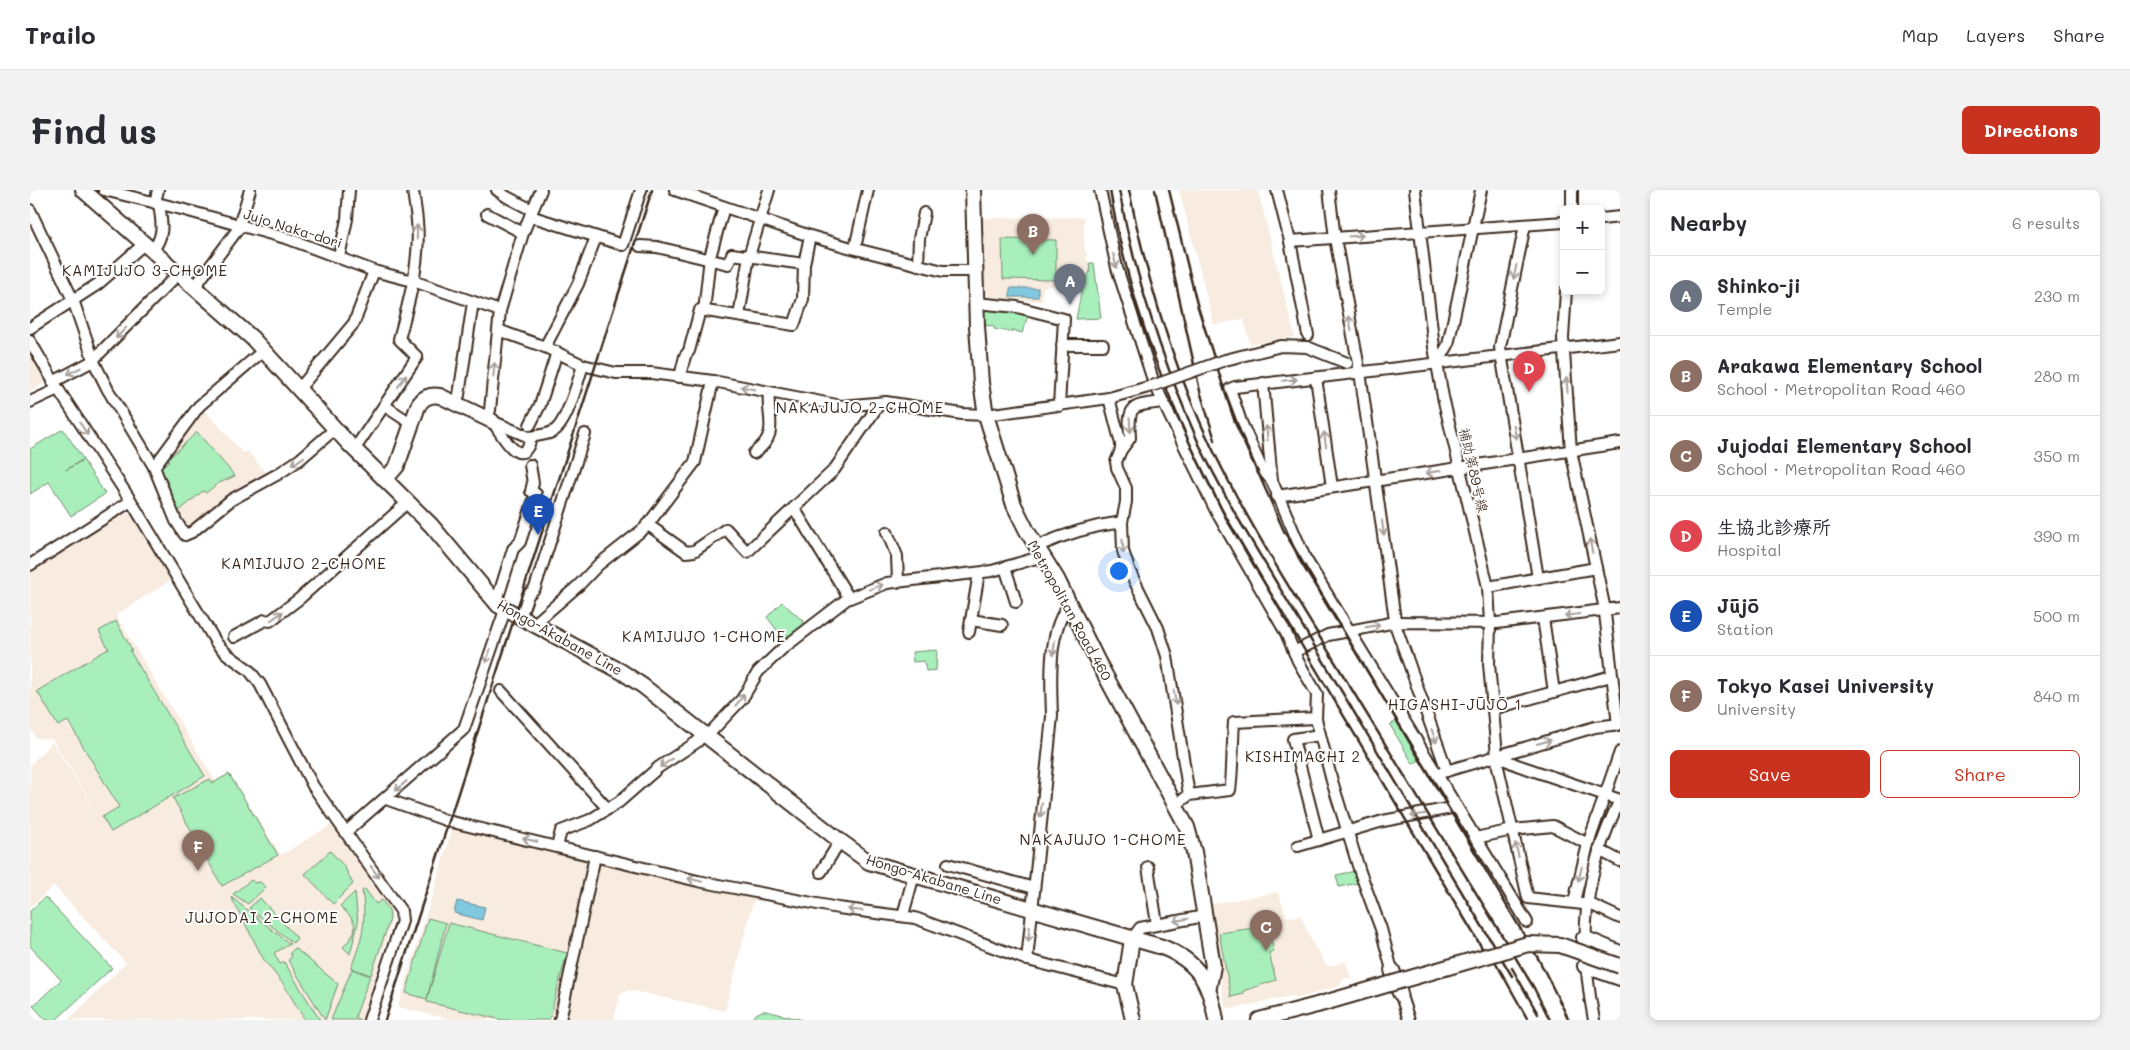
<!DOCTYPE html>
<meta charset="utf-8">
<style>
body{margin:0;font-family:Mali,"Klee One",sans-serif;background:#f2f2f3;color:#2b2b33}
.controls{position:absolute;right:15px;top:15px;display:grid;overflow:hidden;border-radius:8px;box-shadow:0 2px 8px #0003}
.controls button{width:45px;height:45px;display:grid;place-items:center;padding:0;border:0;border-bottom:1px solid #e1e1e2;background:#fff;color:#2b2b33;font:25px sans-serif}
.you{position:absolute;left:1088px;top:380px;width:18px;height:18px;margin:-12px;border:4px solid #fff;border-radius:50%;background:#1a73e8;box-shadow:0 0 0 8px #1a73e833}
.badge{display:grid;place-items:center;width:32px;height:32px;border-radius:50%;background:#c8321e;color:#fff;font-size:16px;font-weight:700}
.pin{position:absolute;translate:-50% -41px;filter:drop-shadow(0 1px 2px #0008)}
.pin::after{content:'';position:absolute;top:26px;width:18px;height:15px;background:inherit;clip-path:polygon(0 0,100% 0,50% 100%)}
.list{margin:0;padding:0;list-style:none}
h2{display:flex;justify-content:space-between;align-items:center;height:65px;margin:0;padding:0 20px;font-size:21px}
h2 small{font-size:16px;font-weight:400;color:#7c7c81}
.list li{display:grid;grid-template-columns:32px 1fr auto;gap:15px;align-items:center;box-sizing:border-box;height:80px;padding:0 20px;border-top:1px solid #e1e1e2}
.list b{display:block;font-size:19px;white-space:nowrap}
.list p{margin:0;font-size:16px;white-space:nowrap;color:#7c7c81}
.list em{font-size:16px;font-style:normal;color:#7c7c81}
.actions{display:flex;gap:10px;padding:15px 20px}
.actions a{flex:1;padding:11px 0;border:1px solid #c8321e;border-radius:8px;text-align:center;font-size:18px;color:#c8321e}
.actions .main{background:#c8321e;color:#fff}
.map{position:relative;flex:none;width:1590px;height:830px;overflow:hidden;border-radius:8px}
header{display:flex;align-items:center;gap:30px;box-sizing:border-box;height:70px;padding:0 25px;background:#fff;border-bottom:1px solid #e1e1e2}
header strong{font-size:24px}
nav{display:flex;gap:28px;margin-inline-start:auto;font-size:18px}
.intro{display:flex;align-items:center;justify-content:space-between;box-sizing:border-box;height:120px;padding:0 30px}
h1{margin:0;font-size:35px}
.button{padding:12px 22px;border-radius:8px;background:#c8321e;color:#fff;font-size:18px;font-weight:700}
main{display:flex;gap:30px;padding:0 30px}
aside{flex:1;background:#fff;border-radius:8px;box-shadow:0 2px 8px #0003}
.map>svg:first-child{display:block}
.built{fill:#f8ece0}
.green{fill:#a9efbc;stroke:#728c6d}
.water{fill:#80c9e1;stroke:#648993}
.lines{fill:none;stroke-linecap:round;stroke-linejoin:round}
.minor-casing{stroke:#3b2a1e;stroke-width:14}
.major-casing{stroke:#3b2a1e;stroke-width:18}
.minor{stroke:#fff;stroke-width:10}
.major{stroke:#fff;stroke-width:14}
.rail{stroke:#3b2a1e;stroke-width:2.5}
.minor-bridge-casing{stroke:#3b2a1e;stroke-width:14;stroke-linecap:butt}
.major-bridge-casing{stroke:#3b2a1e;stroke-width:18;stroke-linecap:butt}
.minor-bridge{stroke:#fff;stroke-width:10}
.major-bridge{stroke:#fff;stroke-width:14}
.oneway{stroke:#a79f9a}
.labels{text-anchor:middle;dominant-baseline:central;stroke-width:4;stroke-linejoin:round;paint-order:stroke}
.street-label{font-size:14px;fill:#3b2a1e;stroke:#fff}
.neighbourhood-label{font-size:15px;letter-spacing:1px;fill:#3b2a1e;stroke:#fff}
</style>
<header>
<strong>Trailo</strong>
<nav><a>Map</a><a>Layers</a><a>Share</a></nav>
</header>
<div class="intro"><h1>Find us</h1><a class="button">Directions</a></div>
<main>
<div class="map">
<svg width="1590" height="830" viewBox="0 0 1590 830">
<rect width="100%" height="100%" fill="#fff"/>
<filter id="ink" filterUnits="userSpaceOnUse"><feTurbulence type="fractalNoise" baseFrequency=".02" numOctaves="2"/><feDisplacementMap in="SourceGraphic" scale="10" xChannelSelector="R" yChannelSelector="G"/><feConvolveMatrix kernelMatrix="1 2 1 2 8 2 1 2 1" color-interpolation-filters="sRGB"/></filter>
<g filter="url(#ink)">
<g class="built">
<path d="M 1149,0 L 1228,0 L 1265,147 L 1220,154 L 1214,129 L 1184,135 Z"/>
<path d="M 1054,27 L 1054,53 L 1059,77 L 1053,96 L 1013,96 L 1012,111 L 954,111 L 951,109 L 948,28 Z"/>
<path d="M 0,158 L 16,186 L 16,193 L 0,201 Z"/>
<path d="M 173,218 L 213,263 L 218,261 L 237,284 L 237,287 L 160,340 L 155,340 L 126,276 Z"/>
<path d="M 94,322 L 103,325 L 143,389 L 86,425 L 185,591 L 199,583 L 251,665 L 303,634 L 362,720 L 362,730 L 332,830 L 38,830 L 96,773 L 24,696 L 0,717 L 0,575 L 22,552 L 72,630 L 22,549 L 6,548 L 0,538 L 0,382 Z"/>
<path d="M 423,637 L 558,670 L 552,694 L 552,713 L 524,830 L 423,830 L 368,817 Z"/>
<path d="M 573,674 L 730,707 L 723,712 L 695,821 L 599,800 L 590,804 L 584,830 L 536,830 L 564,700 L 561,698 L 566,677 Z"/>
<path d="M 1248,702 L 1257,727 L 1271,726 L 1282,752 L 1298,777 L 1315,771 L 1321,787 L 1311,790 L 1312,795 L 1266,809 L 1261,806 L 1202,819 L 1195,816 L 1177,715 Z"/>
</g>
<g class="green">
<path d="M 972,49 L 1026,50 L 1026,90 L 973,89 Z"/>
<path d="M 1059,73 L 1064,73 L 1071,128 L 1046,129 L 1052,98 L 1060,81 Z"/>
<path d="M 952,115 L 999,123 L 992,143 L 982,140 L 981,142 L 964,139 L 964,136 L 952,135 Z"/>
<path d="M 33,239 L 53,269 L 36,280 L 53,270 L 75,304 L 41,326 L 19,292 L 0,304 L 0,259 Z"/>
<path d="M 167,242 L 205,286 L 187,294 L 176,303 L 173,301 L 148,322 L 142,312 L 128,276 L 139,272 L 138,269 Z"/>
<path d="M 752,412 L 774,432 L 773,437 L 755,451 L 737,427 Z"/>
<path d="M 86,431 L 102,460 L 100,461 L 175,586 L 81,642 L 72,627 L 89,617 L 38,531 L 28,536 L 7,501 L 78,459 L 79,460 L 69,441 Z"/>
<path d="M 907,460 L 906,480 L 896,481 L 894,471 L 883,472 L 882,462 Z"/>
<path d="M 1368,530 L 1391,569 L 1383,574 L 1360,535 Z"/>
<path d="M 199,584 L 248,665 L 192,696 L 143,608 L 180,589 L 183,593 Z"/>
<path d="M 300,661 L 314,676 L 323,694 L 303,714 L 275,684 Z"/>
<path d="M 1326,681 L 1328,693 L 1309,697 L 1306,685 Z"/>
<path d="M 221,690 L 225,693 L 230,692 L 236,697 L 218,714 L 203,704 Z"/>
<path d="M 335,699 L 346,714 L 352,710 L 359,720 L 360,729 L 341,785 L 321,778 C 332,749 337,732 332,701 Z"/>
<path d="M 325,702 L 328,733 L 320,764 L 313,757 C 331,739 327,732 310,716 Z"/>
<path d="M 15,707 L 82,778 L 26,830 L 16,830 L 3,816 L 31,790 L 0,756 L 0,721 Z"/>
<path d="M 201,707 L 260,754 L 244,763 L 250,774 L 254,772 L 290,830 L 275,830 L 254,795 L 234,770 Z"/>
<path d="M 230,708 L 267,748 L 263,753 L 219,718 Z"/>
<path d="M 398,728 L 416,733 L 397,809 L 419,733 L 537,763 L 519,830 L 472,830 L 397,812 L 397,809 L 376,803 Z"/>
<path d="M 1238,736 L 1244,761 L 1239,763 L 1246,790 L 1213,801 L 1214,804 L 1201,807 L 1189,743 Z"/>
<path d="M 265,758 L 308,794 L 295,830 L 258,770 L 262,767 L 260,763 Z"/>
<path d="M 322,779 L 340,786 L 325,827 L 330,830 L 301,830 Z"/>
<path d="M 732,821 L 736,821 L 773,830 L 721,830 L 726,824 Z"/>
</g>
<g class="water">
<rect x="980" y="98" width="28" height="9"/>
<path d="M 427,711 L 455,717 L 452,730 L 424,723 Z"/>
</g>
<g class="lines">
<defs>
<g id="minor">
<path d="M 74,0 L 155,20 L 259,49 L 344,81 L 383,91 L 470,121"/>
<path d="M 467,0 L 477,7 L 502,20"/>
<path d="M 645,0 L 780,46 L 818,57 L 913,81 L 945,81"/>
<path d="M 1070,0 L 1087,78 L 1122,187 L 1133,212 L 1186,321 L 1256,443 L 1268,471 L 1287,504 L 1286,529 L 1302,591 L 1330,682 L 1351,739 L 1362,780"/>
<path d="M 1247,0 L 1260,51 L 1278,145"/>
<path d="M 1299,0 L 1305,48 L 1331,189 L 1366,437 L 1417,581"/>
<path d="M 1385,0 L 1404,157 L 1413,207 L 1458,397 L 1460,433 L 1459,474 L 1468,577 L 1498,708 L 1562,715 L 1590,728"/>
<path d="M 125,13 L 128,0"/>
<path d="M 1542,19 L 1542,0"/>
<path d="M 0,20 L 43,110 L 65,174 L 78,200 L 124,277 L 146,331 L 155,345 L 162,342 L 201,310 L 248,284 L 269,270 L 305,239"/>
<path d="M 457,24 L 493,43"/>
<path d="M 500,26 L 593,55 L 611,0"/>
<path d="M 1571,29 L 1590,27"/>
<path d="M 1495,35 L 1470,157 L 1508,388"/>
<path d="M 1260,51 L 1534,32"/>
<path d="M 610,56 L 627,57 L 698,74 L 702,64 L 774,74"/>
<path d="M 825,58 L 838,0"/>
<path d="M 122,61 C 135,46 132,33 129,14"/>
<path d="M 309,67 L 317,29 L 319,0"/>
<path d="M 888,75 L 889,49 L 894,23"/>
<path d="M 164,98 L 208,39 L 220,0"/>
<path d="M 1536,101 L 1533,148 L 1541,261 L 1574,415 L 1588,535"/>
<path d="M 946,113 L 987,117 L 1034,129 L 1029,216"/>
<path d="M 674,121 L 680,67 L 694,17"/>
<path d="M 709,126 L 719,66 L 739,0"/>
<path d="M 0,138 L 68,94 L 114,54"/>
<path d="M 468,140 L 515,157 L 553,175 L 569,179 L 586,183 L 621,183 L 683,191 L 812,216 L 856,212 L 932,224 L 956,225 L 1079,208 L 1122,196"/>
<path d="M 0,151 L 28,199 L 101,311 L 187,454 L 197,464 L 219,480 L 230,494 L 283,596 L 371,721 L 372,731 L 339,830"/>
<path d="M 1032,155 L 1073,155"/>
<path d="M 515,157 L 548,94 L 566,47"/>
<path d="M 1408,173 L 1418,155 L 1451,0"/>
<path d="M 650,187 L 655,166 L 659,161 L 670,120 L 764,135 L 773,109 L 774,74 L 780,46"/>
<path d="M 1286,188 L 1302,297"/>
<path d="M 23,192 L 61,172 L 148,84"/>
<path d="M 1233,193 L 1242,291"/>
<path d="M 269,199 L 324,133 L 344,81"/>
<path d="M 1079,208 L 1091,254 L 1091,260"/>
<path d="M 0,212 L 28,199"/>
<path d="M 1133,212 C 1101,216 1098,214 1100,248 L 1091,260 L 1086,272 L 1087,278 L 1096,298 L 1096,312 L 1092,332 L 1093,361 L 1100,382 L 1128,438 L 1137,466 L 1159,605"/>
<path d="M 425,213 L 429,205 L 443,112"/>
<path d="M 355,216 L 382,234"/>
<path d="M 457,228 L 460,220 L 470,121 L 493,43 L 511,0"/>
<path d="M 462,231 L 499,247 C 500,252 500,254 497,258 C 486,275 468,237 462,231 Z"/>
<path d="M 500,235 L 510,215 L 527,162"/>
<path d="M 499,247 C 506,246 515,245 522,242 C 537,236 548,190 553,175"/>
<path d="M 324,260 L 387,167 L 369,149 C 379,111 391,71 387,31 C 386,20 384,10 383,0"/>
<path d="M 724,263 C 751,243 736,229 739,202"/>
<path d="M 124,277 L 169,216 L 234,160"/>
<path d="M 1247,306 L 1590,253"/>
<path d="M 764,318 L 819,408"/>
<path d="M 617,334 L 656,362 L 664,361 L 696,339 L 717,362 L 804,280 L 850,213"/>
<path d="M 857,342 L 867,366 L 868,391"/>
<path d="M 1008,356 C 1035,344 1062,336 1092,332"/>
<path d="M 0,375 L 101,311"/>
<path d="M 975,377 L 986,412"/>
<path d="M 1458,397 L 1566,378"/>
<path d="M 469,404 L 483,359 L 490,352 L 506,304 L 501,301 L 503,293 L 500,275"/>
<path d="M 490,428 L 498,405 L 505,398 L 555,244"/>
<path d="M 1513,428 L 1524,502"/>
<path d="M 941,430 L 972,435"/>
<path d="M 503,435 L 549,395 L 568,375 L 616,337 L 665,272 L 683,191"/>
<path d="M 939,442 L 949,383"/>
<path d="M 204,447 L 235,430 L 240,431 L 269,409 L 378,312"/>
<path d="M 1264,462 L 1298,445 L 1366,432 L 1467,433 L 1590,418"/>
<path d="M 471,501 L 578,619"/>
<path d="M 1463,519 L 1581,486"/>
<path d="M 677,546 L 712,509 L 728,482 L 752,459 L 817,409 L 857,393 L 962,381 L 1013,366"/>
<path d="M 1467,566 L 1487,575 L 1590,610"/>
<path d="M 1413,582 L 1565,537 L 1590,534"/>
<path d="M 356,609 L 418,631 L 668,691 L 808,718 L 885,728 L 998,770 L 1095,795"/>
<path d="M 1146,615 L 1159,605 L 1200,600 C 1202,596 1203,542 1204,532 L 1286,528"/>
<path d="M 316,642 L 434,539 L 475,420"/>
<path d="M 1445,648 L 1483,640 L 1523,636 L 1558,654"/>
<path d="M 1289,650 L 1263,549 L 1290,545"/>
<path d="M 1268,656 L 1353,631 L 1427,617"/>
<path d="M 527,657 L 531,641 L 560,630 L 589,612 L 629,577 L 667,552 L 674,544"/>
<path d="M 1569,660 L 1590,671"/>
<path d="M 918,674 L 1004,698"/>
<path d="M 1118,677 L 1127,734"/>
<path d="M 791,682 L 810,651"/>
<path d="M 1544,712 L 1558,654 L 1590,562"/>
<path d="M 873,725 L 884,685"/>
<path d="M 1497,732 L 1275,368 L 1242,291 L 1232,279 L 1211,232 L 1200,199 L 1205,197 L 1590,152"/>
<path d="M 1102,749 L 1110,738 L 1175,726"/>
<path d="M 997,770 L 1022,526 C 1021,493 1017,439 1040,414"/>
<path d="M 1370,803 L 1379,830"/>
<path d="M 530,830 L 565,666"/>
<path d="M 1564,830 C 1548,748 1553,685 1590,610"/>
</g>
<g id="major">
<path d="M 53,0 L 222,148 L 319,254 L 401,335 L 468,415 L 592,482 L 613,496 L 810,651 L 839,672 L 1132,757 C 1168,771 1180,793 1186,830"/>
<path d="M 943,0 L 947,136 L 951,193 L 956,225 L 984,315 L 997,341 L 1027,389 L 1067,470 L 1157,637 L 1164,662 L 1183,776 L 1179,797"/>
<path d="M 355,290 L 367,276 L 388,216 C 393,207 401,204 410,206 L 462,231"/>
<path d="M 1554,748 L 1590,763"/>
<path d="M 1102,749 L 1095,795 L 1103,830"/>
<path d="M 1555,776 L 1590,788"/>
<path d="M 1362,780 L 1370,803"/>
<path d="M 1229,830 L 1287,815"/>
</g>
</defs>
<use href="#minor" class="minor-casing"/>
<use href="#major" class="major-casing"/>
<use href="#minor" class="minor"/>
<use href="#major" class="major"/>
<g class="rail">
<path d="M 1080,0 C 1099,118 1143,225 1197,330 L 1461,773"/>
<path d="M 1089,0 C 1105,88 1133,172 1169,254 C 1180,278 1194,302 1206,325 L 1482,786"/>
<path d="M 1099,0 C 1119,101 1150,199 1198,290 C 1233,357 1274,421 1313,485 C 1376,590 1440,694 1504,798 L 1520,830"/>
<path d="M 1125,0 L 1170,201 L 1185,250"/>
<path d="M 1139,0 L 1167,114 L 1193,196 L 1211,244 L 1254,341 L 1509,770 L 1539,830"/>
<path d="M 1461,764 L 1498,830"/>
<path d="M 1482,778 L 1508,824"/>
<path d="M 355,830 L 622,0"/>
</g>
<defs>
<path id="minor-bridge" d="M 1122,196 L 1195,170 L 1251,156 L 1277,157 L 1317,173"/>
<path id="major-bridge" d="M 1287,815 L 1498,754 L 1530,755 L 1590,776"/>
</defs>
<use href="#minor-bridge" class="minor-bridge-casing"/>
<use href="#major-bridge" class="major-bridge-casing"/>
<use href="#minor-bridge" class="minor-bridge"/>
<use href="#major-bridge" class="major-bridge"/>
</g>
<defs><path id="oneway-shaft" d="M-6 0H5M1.5-3L5.5 0L1.5 3" fill="none" stroke-width="1.6" stroke-linecap="round" stroke-linejoin="round" transform="scale(1.25)"/></defs>
<g class="oneway">
<use href="#oneway-shaft" transform="translate(387 42) rotate(-89)"/>
<use href="#oneway-shaft" transform="translate(1326 46) rotate(-4)"/>
<use href="#oneway-shaft" transform="translate(1085 71) rotate(76)"/>
<use href="#oneway-shaft" transform="translate(1485 82) rotate(102)"/>
<use href="#oneway-shaft" transform="translate(1320 133) rotate(-101)"/>
<use href="#oneway-shaft" transform="translate(91 143) rotate(134)"/>
<use href="#oneway-shaft" transform="translate(464 180) rotate(-84)"/>
<use href="#oneway-shaft" transform="translate(44 181) rotate(153)"/>
<use href="#oneway-shaft" transform="translate(1260 190) rotate(-6)"/>
<use href="#oneway-shaft" transform="translate(372 191) rotate(-56)"/>
<use href="#oneway-shaft" transform="translate(1537 195) rotate(-94)"/>
<use href="#oneway-shaft" transform="translate(718 198) rotate(-169)"/>
<use href="#oneway-shaft" transform="translate(1100 235) rotate(87)"/>
<use href="#oneway-shaft" transform="translate(54 239) rotate(57)"/>
<use href="#oneway-shaft" transform="translate(1485 242) rotate(79)"/>
<use href="#oneway-shaft" transform="translate(1237 243) rotate(-95)"/>
<use href="#oneway-shaft" transform="translate(1295 249) rotate(-98)"/>
<use href="#oneway-shaft" transform="translate(268 271) rotate(145)"/>
<use href="#oneway-shaft" transform="translate(1403 282) rotate(171)"/>
<use href="#oneway-shaft" transform="translate(1353 338) rotate(82)"/>
<use href="#oneway-shaft" transform="translate(1093 356) rotate(85)"/>
<use href="#oneway-shaft" transform="translate(1561 356) rotate(-102)"/>
<use href="#oneway-shaft" transform="translate(846 397) rotate(-20)"/>
<use href="#oneway-shaft" transform="translate(1542 425) rotate(173)"/>
<use href="#oneway-shaft" transform="translate(247 426) rotate(-35)"/>
<use href="#oneway-shaft" transform="translate(1343 436) rotate(-10)"/>
<use href="#oneway-shaft" transform="translate(1024 458) rotate(96)"/>
<use href="#oneway-shaft" transform="translate(458 466) rotate(109)"/>
<use href="#oneway-shaft" transform="translate(1145 508) rotate(81)"/>
<use href="#oneway-shaft" transform="translate(710 510) rotate(-51)"/>
<use href="#oneway-shaft" transform="translate(1404 546) rotate(70)"/>
<use href="#oneway-shaft" transform="translate(1514 552) rotate(-16)"/>
<use href="#oneway-shaft" transform="translate(636 573) rotate(146)"/>
<use href="#oneway-shaft" transform="translate(371 596) rotate(139)"/>
<use href="#oneway-shaft" transform="translate(1011 620) rotate(96)"/>
<use href="#oneway-shaft" transform="translate(1388 625) rotate(170)"/>
<use href="#oneway-shaft" transform="translate(500 650) rotate(-167)"/>
<use href="#oneway-shaft" transform="translate(1487 660) rotate(-103)"/>
<use href="#oneway-shaft" transform="translate(345 682) rotate(54)"/>
<use href="#oneway-shaft" transform="translate(1550 684) rotate(104)"/>
<use href="#oneway-shaft" transform="translate(665 690) rotate(-167)"/>
<use href="#oneway-shaft" transform="translate(825 720) rotate(-173)"/>
<use href="#oneway-shaft" transform="translate(1151 730) rotate(171)"/>
<use href="#oneway-shaft" transform="translate(999 744) rotate(96)"/>
</g>
</g>
<g class="labels">
<g class="street-label">
<text transform="translate(263 38) rotate(17)">Jujo Naka-dori</text>
<text transform="translate(1444 280) rotate(77)">補助第89号線</text>
<text transform="translate(1040 420) rotate(61)">Metropolitan Road 460</text>
<text transform="translate(530 447) rotate(29)">Hongo-Akabane Line</text>
<text transform="translate(904 689) rotate(17)">Hongo-Akabane Line</text>
</g>
<g class="neighbourhood-label">
<text x="115" y="80">KAMIJUJO 3-CHOME</text>
<text x="830" y="217">NAKAJUJO 2-CHOME</text>
<text x="274" y="373">KAMIJUJO 2-CHOME</text>
<text x="674" y="446">KAMIJUJO 1-CHOME</text>
<text x="1425" y="514">HIGASHI-JŪJŌ 1</text>
<text x="1273" y="566">KISHIMACHI 2</text>
<text x="1073" y="649">NAKAJUJO 1-CHOME</text>
<text x="232" y="727">JUJODAI 2-CHOME</text>
</g>
</g>
</svg>
<div class="controls">
<button>+</button>
<button>−</button>
</div>
<div class="you"></div>
<div class="pin badge" style="left:1040px;top:115px;background:#6b7280">A</div>
<div class="pin badge" style="left:1003px;top:65px;background:#8d6e63">B</div>
<div class="pin badge" style="left:1236px;top:761px;background:#8d6e63">C</div>
<div class="pin badge" style="left:1499px;top:202px;background:#e0444e">D</div>
<div class="pin badge" style="left:508px;top:345px;background:#1a4fb4">E</div>
<div class="pin badge" style="left:168px;top:681px;background:#8d6e63">F</div>
</div>
<aside>
<h2>Nearby<small>6 results</small></h2>
<ul class="list">
<li><span class="badge" style="background:#6b7280">A</span><div><b>Shinko-ji</b><p>Temple</p></div><em>230 m</em></li>
<li><span class="badge" style="background:#8d6e63">B</span><div><b>Arakawa Elementary School</b><p>School · Metropolitan Road 460</p></div><em>280 m</em></li>
<li><span class="badge" style="background:#8d6e63">C</span><div><b>Jujodai Elementary School</b><p>School · Metropolitan Road 460</p></div><em>350 m</em></li>
<li><span class="badge" style="background:#e0444e">D</span><div><b>生協北診療所</b><p>Hospital</p></div><em>390 m</em></li>
<li><span class="badge" style="background:#1a4fb4">E</span><div><b>Jūjō</b><p>Station</p></div><em>500 m</em></li>
<li><span class="badge" style="background:#8d6e63">F</span><div><b>Tokyo Kasei University</b><p>University</p></div><em>840 m</em></li>
</ul>
<div class="actions"><a class="main">Save</a><a>Share</a></div>
</aside>
</main>
